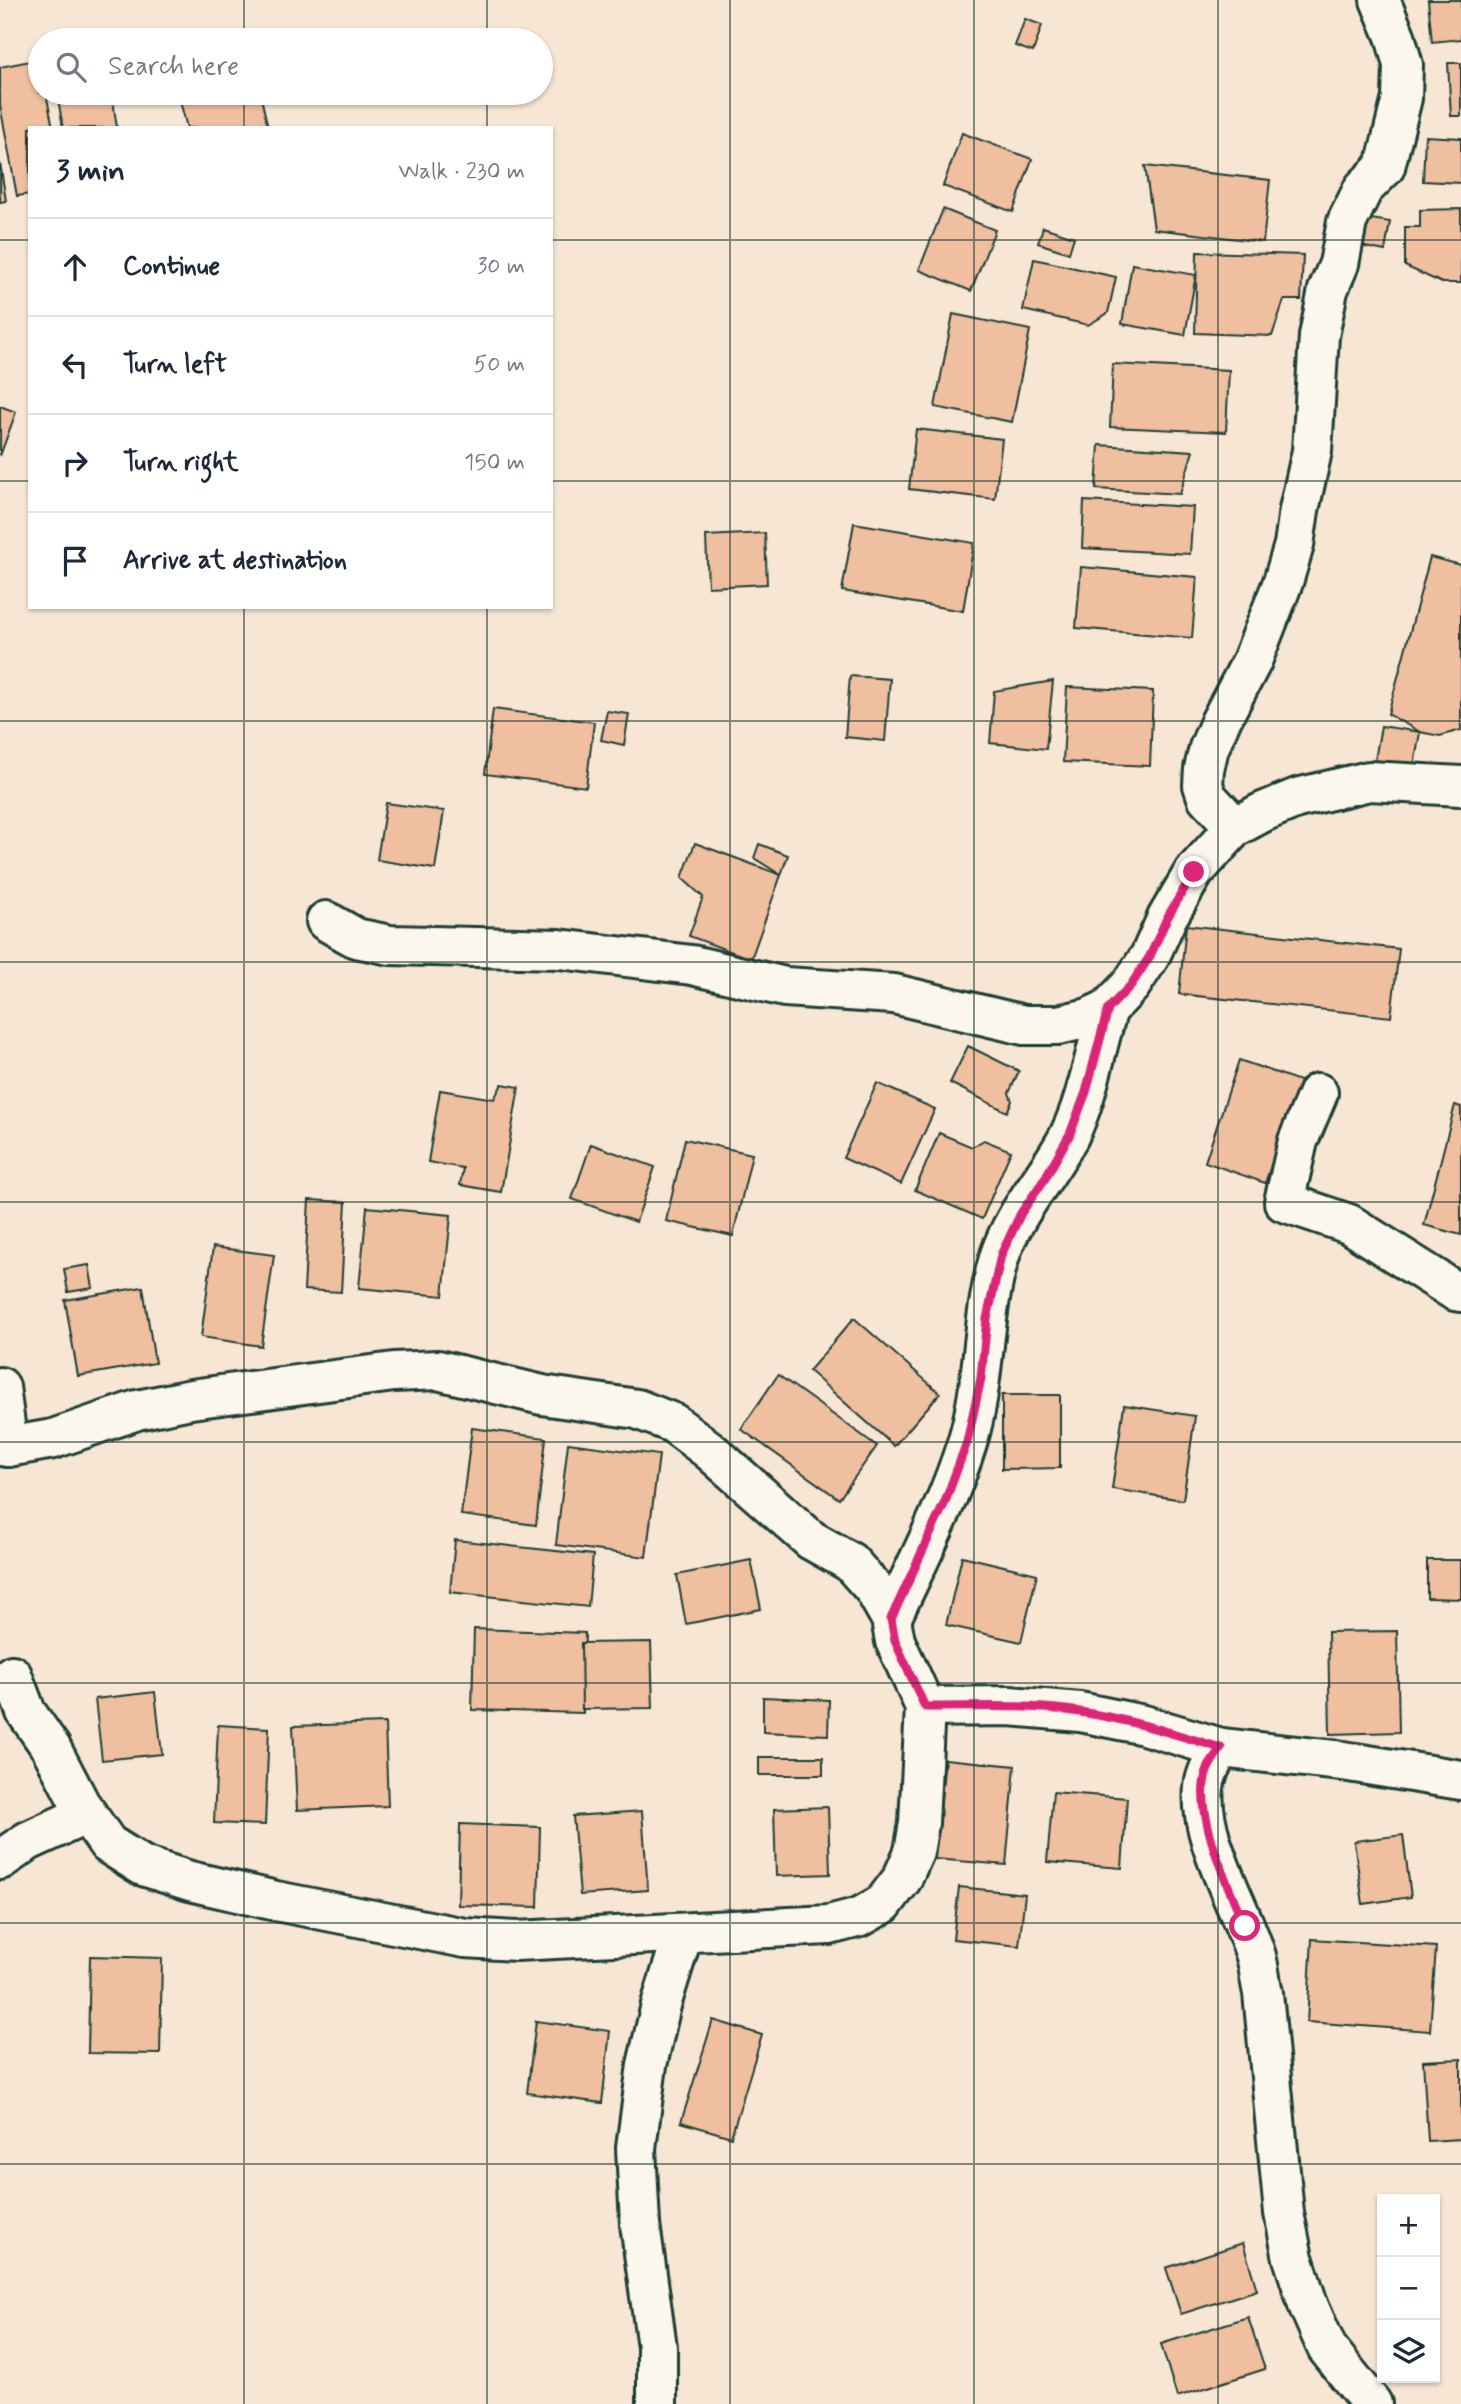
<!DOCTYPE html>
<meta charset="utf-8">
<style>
body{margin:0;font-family:Mynerve,sans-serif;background:#f6f6f7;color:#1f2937}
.controls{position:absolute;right:21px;bottom:21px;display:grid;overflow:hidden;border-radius:0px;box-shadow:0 2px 5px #0004}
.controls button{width:63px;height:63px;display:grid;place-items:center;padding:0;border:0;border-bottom:2px solid #e0e1e3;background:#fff;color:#1f2937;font:35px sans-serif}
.stop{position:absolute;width:21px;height:21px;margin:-16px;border:5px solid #db2777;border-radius:50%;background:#fff}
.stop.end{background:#db2777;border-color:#fff;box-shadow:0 2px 7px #0008}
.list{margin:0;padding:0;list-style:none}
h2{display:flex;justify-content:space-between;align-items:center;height:91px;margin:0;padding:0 28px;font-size:30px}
h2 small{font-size:23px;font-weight:400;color:#747a83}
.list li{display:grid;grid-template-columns:46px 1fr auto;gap:21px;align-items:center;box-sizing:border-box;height:98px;padding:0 28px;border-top:2px solid #e0e1e3}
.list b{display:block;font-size:26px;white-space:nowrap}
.list em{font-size:23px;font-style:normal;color:#747a83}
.icon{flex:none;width:38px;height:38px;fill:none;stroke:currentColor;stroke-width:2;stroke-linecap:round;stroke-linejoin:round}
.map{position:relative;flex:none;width:1461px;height:2404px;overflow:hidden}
.search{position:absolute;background:#fff;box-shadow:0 2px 5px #0004;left:28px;top:28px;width:525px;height:77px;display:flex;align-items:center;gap:18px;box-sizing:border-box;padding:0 24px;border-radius:38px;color:#747a83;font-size:26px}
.panel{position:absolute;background:#fff;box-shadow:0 2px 5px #0004;left:28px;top:126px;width:525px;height:483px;border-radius:0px}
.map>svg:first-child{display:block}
.building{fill:#f0bfa0;stroke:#1f3d34;stroke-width:2}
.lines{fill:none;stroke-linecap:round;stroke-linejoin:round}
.minor-casing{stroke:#1f3d34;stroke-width:44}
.minor{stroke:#fbf7ec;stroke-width:38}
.route{stroke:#db2777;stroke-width:9}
.grid{fill:none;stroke:#1f3d34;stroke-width:2;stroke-opacity:0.55}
</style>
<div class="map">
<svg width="1461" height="2404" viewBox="0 0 1461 2404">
<rect width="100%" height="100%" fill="#f8e6d5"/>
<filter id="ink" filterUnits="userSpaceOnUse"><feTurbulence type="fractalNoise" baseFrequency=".0143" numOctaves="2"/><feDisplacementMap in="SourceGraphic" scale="14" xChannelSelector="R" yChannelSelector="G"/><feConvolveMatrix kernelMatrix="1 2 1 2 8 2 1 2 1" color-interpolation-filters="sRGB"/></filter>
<g filter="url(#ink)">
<g class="building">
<path d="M 1428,0 L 1461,0 L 1461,39 L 1432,42 Z"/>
<path d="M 1025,19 L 1042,25 L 1033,52 L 1015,46 Z"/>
<path d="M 40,59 L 40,93 L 46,93 L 53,128 L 30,128 L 30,194 L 17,196 L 0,105 L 0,67 Z"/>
<path d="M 1448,63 L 1461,63 L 1461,116 L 1451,116 Z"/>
<path d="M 57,93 L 112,93 L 117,128 L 63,128 Z"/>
<path d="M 178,93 L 260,93 L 268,128 L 187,128 Z"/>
<path d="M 962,133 L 1032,159 L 1013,212 L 943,186 Z"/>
<path d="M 1425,136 L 1461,138 L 1461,183 L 1423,181 Z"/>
<path d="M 0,163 L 6,201 L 0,202 Z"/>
<path d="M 1145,166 L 1270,180 L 1263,242 L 1154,229 Z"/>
<path d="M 943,209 L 995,230 L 971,291 L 919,270 Z"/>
<path d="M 1461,209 L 1461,283 L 1442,283 L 1405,266 L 1405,227 L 1420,227 L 1420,210 Z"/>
<path d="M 1365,218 L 1390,222 L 1385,251 L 1360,246 Z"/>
<path d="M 1043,227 L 1074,237 L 1069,253 L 1038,243 Z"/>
<path d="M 1197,252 L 1303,255 L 1301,300 L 1284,300 L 1272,336 L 1195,333 Z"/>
<path d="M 1034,259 L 1116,277 L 1108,313 L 1088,325 L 1023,310 Z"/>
<path d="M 1132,264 L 1196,275 L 1185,335 L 1122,324 Z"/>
<path d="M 953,314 L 1030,330 L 1012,422 L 935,407 Z"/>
<path d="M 1113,364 L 1229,370 L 1226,432 L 1110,427 Z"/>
<path d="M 0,406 L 16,412 L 0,456 Z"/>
<path d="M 916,429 L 1002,439 L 995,499 L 909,489 Z"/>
<path d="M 1099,445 L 1193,451 L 1180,494 L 1096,489 Z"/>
<path d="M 1084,501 L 1193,507 L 1190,554 L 1082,548 Z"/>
<path d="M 854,523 L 974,543 L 963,611 L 842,591 Z"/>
<path d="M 765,533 L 767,584 L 708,587 L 706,536 Z"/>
<path d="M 1430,557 L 1461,565 L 1461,730 L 1440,736 L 1420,732 L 1388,714 Z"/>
<path d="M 1081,567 L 1197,577 L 1192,638 L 1076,628 Z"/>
<path d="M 850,676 L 890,679 L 885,741 L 845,737 Z"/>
<path d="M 1053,681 L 1046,749 L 990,743 L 994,691 Z"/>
<path d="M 1067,687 L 1153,691 L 1150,766 L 1063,762 Z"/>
<path d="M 493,709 L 594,722 L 586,787 L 485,774 Z"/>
<path d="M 607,711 L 629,714 L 624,745 L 601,740 Z"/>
<path d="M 1381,726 L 1420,732 L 1414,766 L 1375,760 Z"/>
<path d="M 386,803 L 444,811 L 435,869 L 377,860 Z"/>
<path d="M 695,843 L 781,875 L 751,959 L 689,936 L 703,897 L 682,878 Z"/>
<path d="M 759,844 L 788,855 L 781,875 L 754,858 Z"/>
<path d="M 1186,925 L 1399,949 L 1391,1017 L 1179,994 Z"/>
<path d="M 968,1046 L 1019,1071 L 1009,1093 L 1012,1101 L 1007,1112 L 950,1083 Z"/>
<path d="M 1239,1060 L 1300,1081 L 1265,1183 L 1205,1162 Z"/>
<path d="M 877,1083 L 935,1109 L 901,1184 L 843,1158 Z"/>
<path d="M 502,1084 L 519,1087 L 501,1192 L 460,1185 L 463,1168 L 428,1162 L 440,1090 L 494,1099 Z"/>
<path d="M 1455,1105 L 1461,1107 L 1461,1235 L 1424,1225 Z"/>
<path d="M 939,1133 L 972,1147 L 984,1140 L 1011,1151 L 982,1219 L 915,1190 Z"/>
<path d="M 685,1139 L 752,1154 L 733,1236 L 666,1221 Z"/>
<path d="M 591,1144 L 655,1167 L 636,1222 L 572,1199 Z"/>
<path d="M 309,1200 L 346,1202 L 341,1292 L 304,1290 Z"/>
<path d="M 367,1207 L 451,1215 L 443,1296 L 359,1288 Z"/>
<path d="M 213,1247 L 274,1255 L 261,1346 L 201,1337 Z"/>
<path d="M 89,1265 L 93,1288 L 68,1292 L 64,1269 Z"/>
<path d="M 143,1287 L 155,1363 L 78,1376 L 65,1300 Z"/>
<path d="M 854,1318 L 940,1393 L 894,1446 L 809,1371 Z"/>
<path d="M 778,1375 L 877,1446 L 839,1499 L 741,1429 Z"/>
<path d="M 1002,1395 L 1060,1395 L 1060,1468 L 1002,1469 Z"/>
<path d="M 1124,1405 L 1195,1416 L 1183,1500 L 1112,1489 Z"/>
<path d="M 472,1428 L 546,1438 L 536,1525 L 461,1515 Z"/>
<path d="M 568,1443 L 659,1455 L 646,1557 L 556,1545 Z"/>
<path d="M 455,1540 L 593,1555 L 588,1607 L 450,1592 Z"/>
<path d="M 962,1556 L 1037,1574 L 1021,1642 L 946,1625 Z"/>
<path d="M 751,1560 L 761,1609 L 686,1624 L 677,1575 Z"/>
<path d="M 1427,1560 L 1461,1560 L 1461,1599 L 1427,1598 Z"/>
<path d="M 474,1629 L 585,1633 L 583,1713 L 472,1710 Z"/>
<path d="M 1397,1631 L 1399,1732 L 1330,1734 L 1328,1632 Z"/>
<path d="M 651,1642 L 653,1708 L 582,1709 L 581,1643 Z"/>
<path d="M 155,1692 L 162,1754 L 102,1760 L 95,1699 Z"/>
<path d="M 763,1697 L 829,1700 L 828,1735 L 763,1732 Z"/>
<path d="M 385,1723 L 388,1806 L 297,1810 L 293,1726 Z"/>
<path d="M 218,1725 L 269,1728 L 265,1825 L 214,1823 Z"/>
<rect x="759" y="1757" width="64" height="18"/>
<path d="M 945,1759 L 1015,1766 L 1006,1865 L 935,1859 Z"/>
<path d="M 1053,1792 L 1127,1798 L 1122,1868 L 1047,1862 Z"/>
<path d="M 828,1807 L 830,1874 L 776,1876 L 774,1809 Z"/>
<path d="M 642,1811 L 648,1890 L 580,1895 L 573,1816 Z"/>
<path d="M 460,1824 L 540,1827 L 538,1907 L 458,1905 Z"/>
<path d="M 1403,1835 L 1411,1897 L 1363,1904 L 1354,1841 Z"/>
<path d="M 959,1887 L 1025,1894 L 1019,1946 L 953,1939 Z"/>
<path d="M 1312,1939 L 1436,1947 L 1430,2031 L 1307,2022 Z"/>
<path d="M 90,1956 L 162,1958 L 160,2054 L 88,2053 Z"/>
<path d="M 713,2020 L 762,2035 L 731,2137 L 681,2122 Z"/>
<path d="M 536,2021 L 610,2031 L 602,2103 L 527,2093 Z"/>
<path d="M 1461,2059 L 1461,2139 L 1428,2141 L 1423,2061 Z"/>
<path d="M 1243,2243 L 1257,2290 L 1181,2314 L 1166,2268 Z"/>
<path d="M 1248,2317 L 1265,2369 L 1177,2397 L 1161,2344 Z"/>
</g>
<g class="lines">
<defs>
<g id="minor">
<path d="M 1235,827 L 1207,797 L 1203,785 L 1204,769 L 1209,748 L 1220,722 L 1252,661 L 1283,582 L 1294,545 L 1299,510 L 1312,451 L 1319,336 L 1328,290 L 1339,264 L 1347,222 L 1363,189 L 1385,167 L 1402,98 L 1403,65 L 1395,36 L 1380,0"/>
<path d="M 326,921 L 356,938 L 390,945 L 559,949 L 692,965 L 785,987 L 894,994 L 1024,1025 L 1058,1025 L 1089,1018 L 1108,1009 L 1131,985 L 1150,956 L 1167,918 L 1194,872 L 1235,827 L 1263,812 L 1297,798 L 1369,781 L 1461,786"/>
<path d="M 1318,1093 L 1298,1141 L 1284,1202 L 1349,1224 L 1455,1291 L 1461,1292"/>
<path d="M 0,1387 L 8,1447"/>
<path d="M 0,1446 L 8,1447 L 53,1439 L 137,1410 L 191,1399 L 394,1372 L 438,1370 L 542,1395 L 637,1409 L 673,1423 L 709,1450 L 811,1540 L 850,1562 L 874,1589 L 891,1619 L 895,1641 L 925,1707 L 919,1823 L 914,1852 L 902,1879 L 883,1904 L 860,1917 L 829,1925 L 516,1941 L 465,1938 L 276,1901 L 190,1881 L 143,1866 L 108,1844 L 80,1804 L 51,1748 L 26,1712 L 12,1675"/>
<path d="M 891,1619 C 918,1561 948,1504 967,1443 C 986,1382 981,1316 1000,1255 C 1014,1212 1048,1176 1069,1136 C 1088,1097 1095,1051 1108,1009"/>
<path d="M 925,1707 L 1009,1706 L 1080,1712 L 1144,1725 L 1221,1748 L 1343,1761 L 1461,1780"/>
<path d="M 1221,1748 C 1213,1761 1206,1772 1204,1787 C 1198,1838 1241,1907 1256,1956 C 1259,1967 1260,1980 1263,1993 L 1284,2213 L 1293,2258 L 1309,2307 L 1327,2348 L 1372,2404"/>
<path d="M 0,1860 L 28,1841 L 87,1814"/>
<path d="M 657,2404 L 657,2347 L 640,2224 L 636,2148 L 647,2065 L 661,2005 L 683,1934"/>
</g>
</defs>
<use href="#minor" class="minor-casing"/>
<use href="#minor" class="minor"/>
</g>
</g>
<g class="lines" filter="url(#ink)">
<path class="route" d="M 1194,872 L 1167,918 L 1150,956 L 1131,985 L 1108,1009 L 1086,1092 L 1070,1134 L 1044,1180 L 1021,1213 L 1001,1255 L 987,1319 L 981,1378 L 967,1442 L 945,1502 L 891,1619 L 895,1641 L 925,1707 C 976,1707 1029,1704 1080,1712 C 1128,1719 1175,1734 1221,1748 C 1216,1755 1210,1763 1207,1771 C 1192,1811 1229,1888 1245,1926"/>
</g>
<path class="grid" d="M 244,0 L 244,40M 487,0 L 487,40M 730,0 L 730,2404M 974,0 L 974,2404M 1218,0 L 1218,2404M 244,93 L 244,128M 487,93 L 487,128M 0,240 L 30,240M 551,240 L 1461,240M 0,481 L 30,481M 551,481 L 1461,481M 244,607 L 244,2404M 487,607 L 487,2404M 0,721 L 1461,721M 0,962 L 1461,962M 0,1202 L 1461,1202M 0,1442 L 1461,1442M 0,1683 L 1461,1683M 0,1923 L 1461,1923M 0,2164 L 1461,2164"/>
</svg>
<div class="controls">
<button>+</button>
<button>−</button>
<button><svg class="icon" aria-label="layers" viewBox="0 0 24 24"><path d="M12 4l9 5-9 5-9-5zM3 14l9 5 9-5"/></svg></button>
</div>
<div class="stop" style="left:1245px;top:1926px"></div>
<div class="stop end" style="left:1194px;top:872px"></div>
<div class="search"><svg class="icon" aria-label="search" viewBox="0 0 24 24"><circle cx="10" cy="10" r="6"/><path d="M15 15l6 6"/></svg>Search here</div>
<section class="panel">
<h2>3 min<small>Walk · 230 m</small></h2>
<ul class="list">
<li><svg class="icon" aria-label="ahead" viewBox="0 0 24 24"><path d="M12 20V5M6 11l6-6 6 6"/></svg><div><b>Continue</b></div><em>30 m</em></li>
<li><svg class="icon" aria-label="left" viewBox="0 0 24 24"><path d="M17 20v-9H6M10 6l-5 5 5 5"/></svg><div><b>Turn left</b></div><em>50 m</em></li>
<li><svg class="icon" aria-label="right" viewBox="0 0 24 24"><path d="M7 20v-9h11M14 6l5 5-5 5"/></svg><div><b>Turn right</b></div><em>150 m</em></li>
<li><svg class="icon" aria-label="arrive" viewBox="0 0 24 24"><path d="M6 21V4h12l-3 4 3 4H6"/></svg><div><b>Arrive at destination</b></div></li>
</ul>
</section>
</div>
